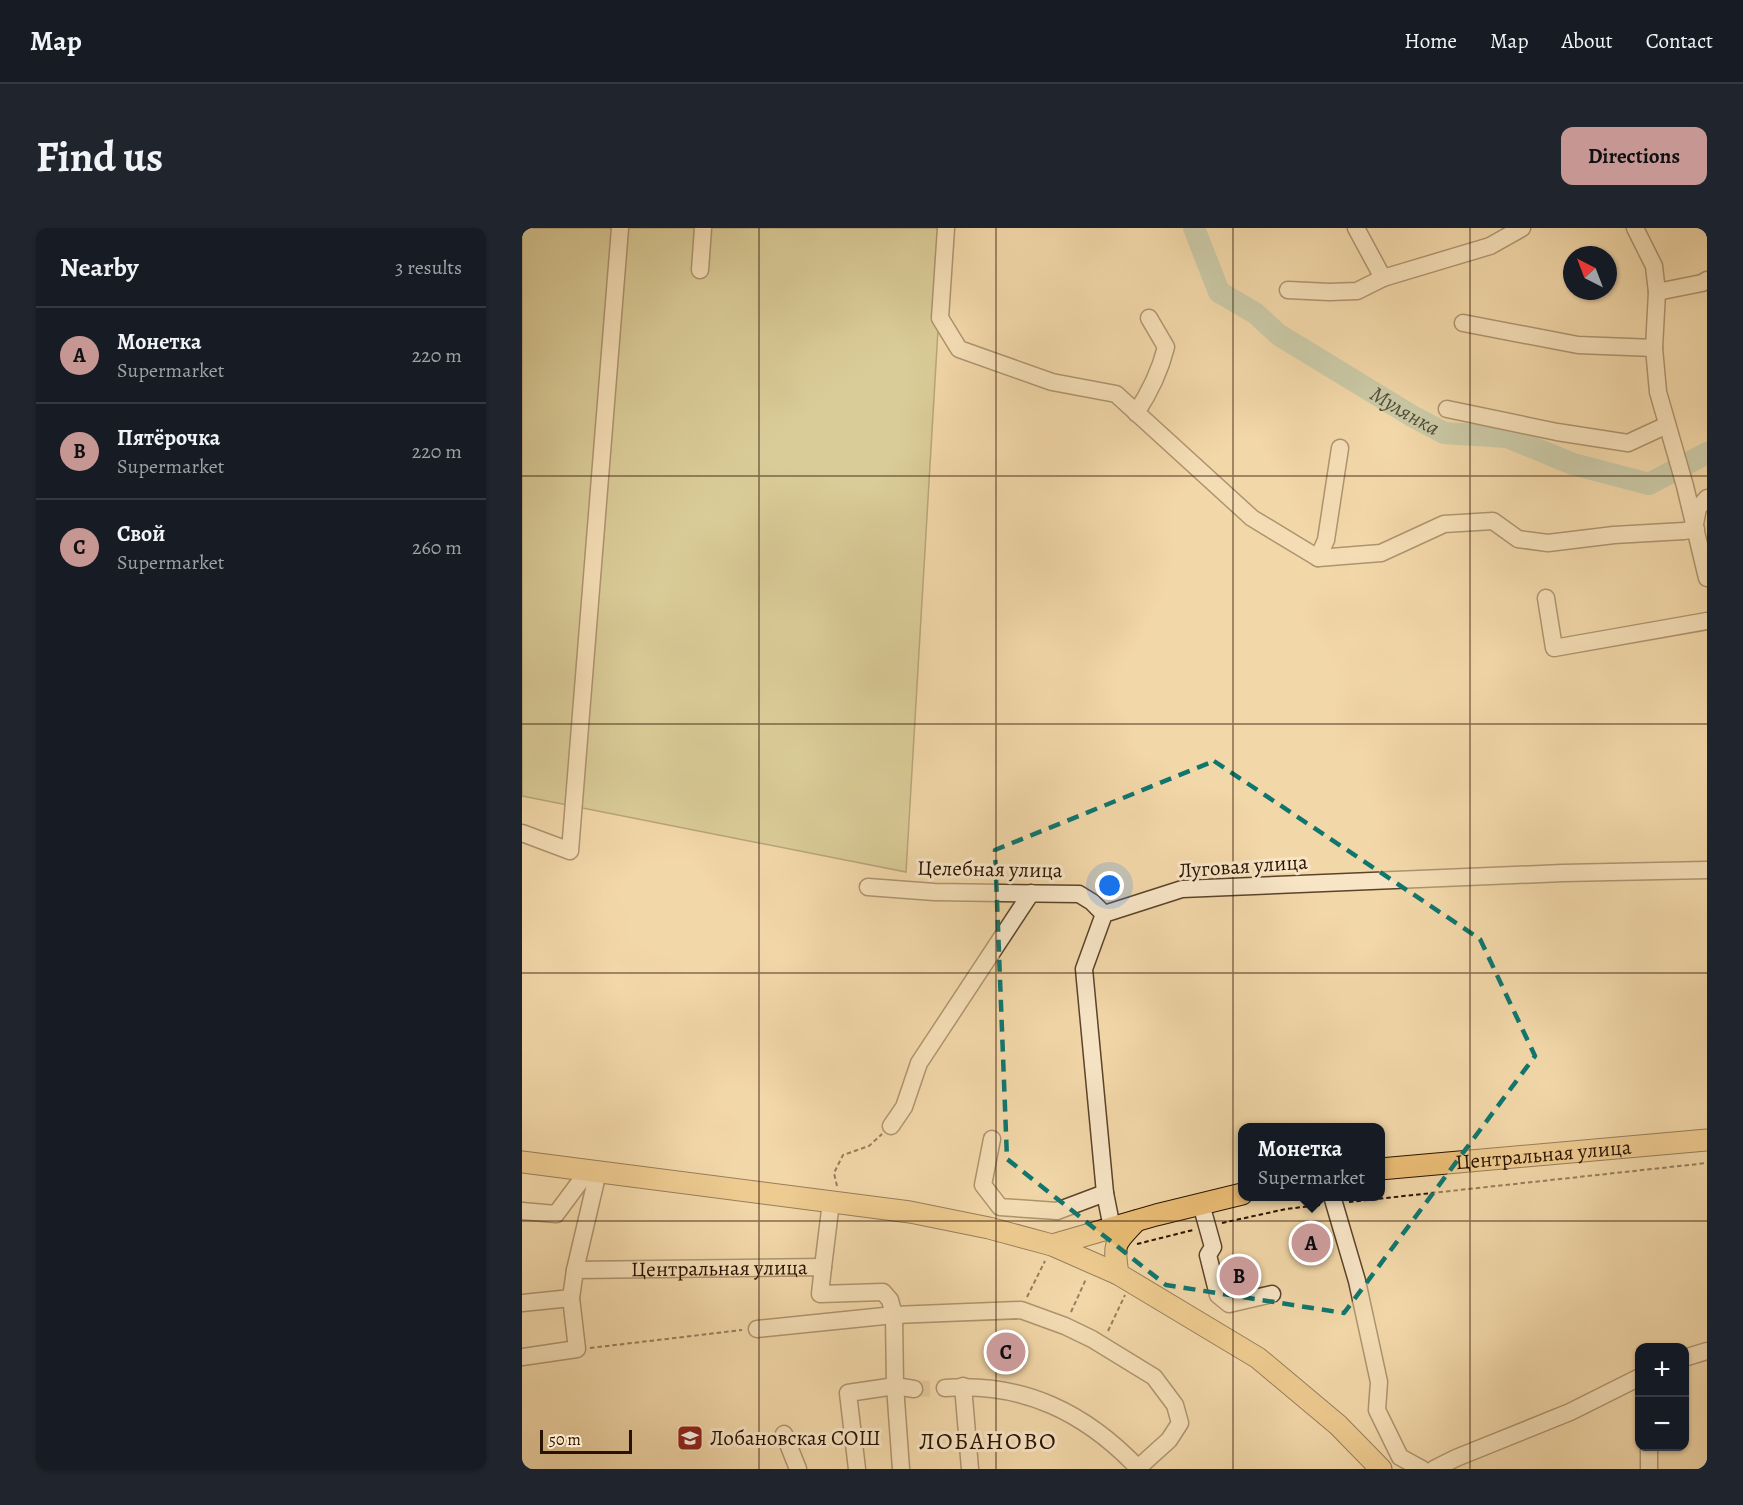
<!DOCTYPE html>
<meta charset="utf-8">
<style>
body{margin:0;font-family:Alegreya,serif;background:#20242c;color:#f1f3f6}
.controls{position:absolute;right:18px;bottom:18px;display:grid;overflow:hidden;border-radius:12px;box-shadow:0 2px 4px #0004}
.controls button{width:54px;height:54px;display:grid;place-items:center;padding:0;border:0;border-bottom:2px solid #363941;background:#171b24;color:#f1f3f6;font:30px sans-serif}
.compass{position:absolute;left:1041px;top:18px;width:54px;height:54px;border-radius:50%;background:#171b24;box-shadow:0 2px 4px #0004;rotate:318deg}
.scale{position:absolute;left:18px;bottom:15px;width:92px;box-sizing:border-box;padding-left:6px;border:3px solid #291200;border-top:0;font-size:16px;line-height:21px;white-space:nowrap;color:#291200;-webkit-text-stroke:4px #f7e5c6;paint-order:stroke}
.you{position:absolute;left:588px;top:658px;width:21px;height:21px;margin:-15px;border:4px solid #fff;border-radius:50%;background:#1a73e8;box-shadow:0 0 0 9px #1a73e833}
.badge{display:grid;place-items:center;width:39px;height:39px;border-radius:50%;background:#c59692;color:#111;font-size:20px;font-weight:700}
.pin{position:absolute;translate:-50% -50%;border:3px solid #fff;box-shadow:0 2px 6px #0006}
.popup{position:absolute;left:716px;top:895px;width:147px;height:78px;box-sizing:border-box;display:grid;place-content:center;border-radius:12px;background:#171b24;filter:drop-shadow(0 2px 4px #0005);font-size:20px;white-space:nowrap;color:#9ea1a6}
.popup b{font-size:22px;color:#f1f3f6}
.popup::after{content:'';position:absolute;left:50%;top:100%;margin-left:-12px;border:12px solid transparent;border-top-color:#171b24}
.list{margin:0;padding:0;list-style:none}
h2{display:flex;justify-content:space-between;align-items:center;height:78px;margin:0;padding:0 24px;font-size:26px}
h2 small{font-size:20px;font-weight:400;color:#9ea1a6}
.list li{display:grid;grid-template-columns:39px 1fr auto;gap:18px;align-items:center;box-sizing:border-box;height:96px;padding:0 24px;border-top:2px solid #363941}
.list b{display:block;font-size:22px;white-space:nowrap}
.list p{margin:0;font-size:20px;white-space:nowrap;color:#9ea1a6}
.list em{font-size:20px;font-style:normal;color:#9ea1a6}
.map{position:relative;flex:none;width:1185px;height:1241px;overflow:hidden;border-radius:12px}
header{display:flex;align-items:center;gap:36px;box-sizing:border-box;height:84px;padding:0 30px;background:#171b24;border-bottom:2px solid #363941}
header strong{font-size:28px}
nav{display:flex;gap:33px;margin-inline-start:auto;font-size:21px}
.intro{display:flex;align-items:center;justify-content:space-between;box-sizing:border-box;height:144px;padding:0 36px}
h1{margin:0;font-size:42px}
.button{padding:15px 27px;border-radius:12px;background:#c59692;color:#111;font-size:21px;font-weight:700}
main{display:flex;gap:36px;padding:0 36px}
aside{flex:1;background:#171b24;border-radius:12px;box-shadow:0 2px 4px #0004}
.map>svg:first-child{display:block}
.green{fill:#bdbe86;stroke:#736843;stroke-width:1.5}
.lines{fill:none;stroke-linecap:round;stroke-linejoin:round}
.river{stroke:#9bbaa7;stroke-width:22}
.minor-tunnel{stroke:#d4b98f;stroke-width:16;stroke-dasharray:16 8;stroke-linecap:butt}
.minor-casing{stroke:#5b432a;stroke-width:19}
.major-casing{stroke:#291200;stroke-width:23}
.path{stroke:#291200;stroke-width:2;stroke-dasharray:4.5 3;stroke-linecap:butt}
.minor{stroke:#f7e5c6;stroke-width:16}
.major{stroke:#e9bc74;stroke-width:21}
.marked{fill:none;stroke:#0f766e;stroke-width:4.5;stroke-dasharray:12 8;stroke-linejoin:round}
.grid{fill:none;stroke:#291200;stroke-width:1.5;stroke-opacity:0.55}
.labels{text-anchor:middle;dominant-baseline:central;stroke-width:6;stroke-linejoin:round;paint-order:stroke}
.street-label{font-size:21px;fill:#291200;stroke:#f7e5c6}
.poi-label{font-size:21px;fill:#291200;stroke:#f7e5c6;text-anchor:start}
.water-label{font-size:22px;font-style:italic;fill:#514d3a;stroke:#f7e5c6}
.quarter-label{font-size:24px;letter-spacing:1.5px;fill:#291200;stroke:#f7e5c6}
</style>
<header>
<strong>Map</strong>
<nav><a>Home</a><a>Map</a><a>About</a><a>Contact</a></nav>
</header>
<div class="intro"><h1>Find us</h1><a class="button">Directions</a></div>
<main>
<aside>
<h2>Nearby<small>3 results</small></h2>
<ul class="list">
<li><span class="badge">A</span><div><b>Монетка</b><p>Supermarket</p></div><em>220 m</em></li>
<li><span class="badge">B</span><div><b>Пятёрочка</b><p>Supermarket</p></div><em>220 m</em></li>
<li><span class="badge">C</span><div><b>Свой</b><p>Supermarket</p></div><em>260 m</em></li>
</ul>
</aside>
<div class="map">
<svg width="1185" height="1241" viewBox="0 0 1185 1241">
<rect width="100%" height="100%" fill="#f2d7a8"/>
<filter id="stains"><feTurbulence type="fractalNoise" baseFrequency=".00333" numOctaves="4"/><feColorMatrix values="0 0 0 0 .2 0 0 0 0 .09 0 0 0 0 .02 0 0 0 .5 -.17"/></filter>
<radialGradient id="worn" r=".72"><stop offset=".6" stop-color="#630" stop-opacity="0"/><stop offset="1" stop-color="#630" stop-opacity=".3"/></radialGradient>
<path class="green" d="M 0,0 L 422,0 L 384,644 L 0,568 Z"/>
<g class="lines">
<path class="river" id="s1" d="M 672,0 L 697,64 L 733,85 L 757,107 L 890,188 L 922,205 L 985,209 L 1051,236 L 1127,256 L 1185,225"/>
<path class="minor-tunnel" d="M 392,1161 L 423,1160"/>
<defs>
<g id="minor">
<path d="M 424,0 L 418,90 L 437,121 L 530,154 L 594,166 L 730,290 L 796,330 L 859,325 L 922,296 L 971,293 L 996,311 L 1026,315 L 1092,307 L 1162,303 L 1174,301"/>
<path d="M 834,0 L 861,50"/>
<path d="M 1113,0 L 1132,38 L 1135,64 L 1132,120 L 1136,164 L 1163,258 L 1185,350"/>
<path d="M 178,42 L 181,0"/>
<path d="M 766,62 L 807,64 L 835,63 L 861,50 L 968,18 L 1000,0"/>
<path d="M 1135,64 L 1180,55 L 1185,52"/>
<path d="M 941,95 L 1056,117 L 1132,120"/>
<path d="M 925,181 L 1035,204 L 1106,215 L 1145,197"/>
<path d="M 614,185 C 628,164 638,143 644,119 L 627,90"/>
<path d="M 1173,296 L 1176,280 L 1185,270"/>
<path d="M 796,330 L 804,312 L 818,220"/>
<path d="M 1024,370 L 1032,420 L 1185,393"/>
<path d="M 0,605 L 48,623 L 98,0"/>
<path d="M 346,659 L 412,664 L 557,666 L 570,674 L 582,686"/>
<path d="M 369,898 L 382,879 L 397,835 L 509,665"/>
<path d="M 470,911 L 461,957 L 478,979 L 535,983 L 583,965"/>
<path d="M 810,968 L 835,1053 L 857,1154 L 855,1182 L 878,1229 L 900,1241"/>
<path d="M 679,976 L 691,1019 L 686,1027 L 696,1067 L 707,1076 L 750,1066"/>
<path d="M 0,983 L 34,986 L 66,943"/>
<path d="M 590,1000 L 583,965 L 562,741 L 582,686 L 660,661 L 1041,645 L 1185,642"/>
<path d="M 301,1039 L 309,974"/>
<path d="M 53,1042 L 76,944"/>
<path id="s2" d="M 0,1075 L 49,1070 L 53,1042 L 301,1039 L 298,1066 L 361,1064 L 368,1072 L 372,1087 L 373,1158 L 379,1241"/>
<path d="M 235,1101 L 372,1087 L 499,1082 L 543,1098 L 570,1111 L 632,1149 L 653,1177 L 658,1195 L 647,1212 L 616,1240"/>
<path d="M 0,1129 L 55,1121 L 49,1070"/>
<path d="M 1162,1130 L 1185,1123"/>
<path d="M 441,1158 L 448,1241"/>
<path d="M 423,1160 C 502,1154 564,1185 617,1241"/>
<path d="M 262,1206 L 276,1241"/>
<path d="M 335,1241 L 326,1165 L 373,1158 L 392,1161"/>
<path d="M 912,1241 L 934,1230 L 1048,1184 L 1118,1149"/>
<path d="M 1127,1241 L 1127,1218"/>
</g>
<g id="major">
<path d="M 0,934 L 388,984 L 467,1000 L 530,1017 L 596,1046"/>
<path id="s3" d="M 858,941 L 1185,912"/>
<path d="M 614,993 C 593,1016 591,1013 596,1046 L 736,1130 L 816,1197 L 859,1241"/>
<path d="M 530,1017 L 634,987 L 720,966"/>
</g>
</defs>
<use href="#minor" class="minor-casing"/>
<use href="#major" class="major-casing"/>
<g class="path">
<path d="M 315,958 L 312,945 L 321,927 L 347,918 L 360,906"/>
<path d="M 827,974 L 1185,935"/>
<path d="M 700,995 L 764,981 L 798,977"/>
<path d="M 615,1016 L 671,1002"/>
<path d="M 505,1069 L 523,1033"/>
<path d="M 549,1084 L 564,1051"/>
<path d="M 586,1103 L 603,1067"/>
<path d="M 68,1120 L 220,1102"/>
</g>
<use href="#minor" class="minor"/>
<use href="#major" class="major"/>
</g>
<path d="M0 0H1185V1241H0ZM 692,533 L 958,711 L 1013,828 L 822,1085 L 644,1057 L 485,931 L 473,622 Z" fill="#f2d7a8" fill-opacity=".55" fill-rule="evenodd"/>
<path class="marked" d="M 692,533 L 958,711 L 1013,828 L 822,1085 L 644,1057 L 485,931 L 473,622 Z"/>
<path class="grid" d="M 237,0 L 237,1241M 474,0 L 474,1241M 711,0 L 711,1241M 948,0 L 948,1241M 0,248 L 1185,248M 0,496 L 1185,496M 0,745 L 1185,745M 0,993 L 1185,993"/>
<defs>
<symbol id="school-square" viewBox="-11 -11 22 22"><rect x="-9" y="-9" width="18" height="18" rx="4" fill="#8f2418" stroke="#f7e5c6"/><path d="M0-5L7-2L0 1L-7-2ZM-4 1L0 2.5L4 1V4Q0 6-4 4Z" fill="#fff"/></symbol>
</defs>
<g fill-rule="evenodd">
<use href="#school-square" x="153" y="1195" width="30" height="30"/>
</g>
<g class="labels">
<g class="street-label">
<text transform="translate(721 638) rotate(-4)">Луговая улица</text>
<text transform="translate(468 641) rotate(1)">Целебная улица</text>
<text stroke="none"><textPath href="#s3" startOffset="164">Центральная улица</textPath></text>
<text stroke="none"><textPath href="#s2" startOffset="222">Центральная улица</textPath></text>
</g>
<g class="poi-label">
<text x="188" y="1210">Лобановская СОШ</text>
</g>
<g class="water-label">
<text stroke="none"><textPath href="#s1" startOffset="290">Мулянка</textPath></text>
</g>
<g class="quarter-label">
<text x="466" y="1213">ЛОБАНОВО</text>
</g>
</g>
<rect width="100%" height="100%" filter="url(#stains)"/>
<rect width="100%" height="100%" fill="url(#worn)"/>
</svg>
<div class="controls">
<button>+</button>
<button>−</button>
</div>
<svg class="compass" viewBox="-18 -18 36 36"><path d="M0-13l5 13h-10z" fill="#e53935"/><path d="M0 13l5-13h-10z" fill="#9ea1a6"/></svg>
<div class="scale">50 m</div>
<div class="you"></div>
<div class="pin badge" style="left:789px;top:1015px">A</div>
<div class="popup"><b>Монетка</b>Supermarket</div>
<div class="pin badge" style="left:717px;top:1048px">B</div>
<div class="pin badge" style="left:484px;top:1124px">C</div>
</div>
</main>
